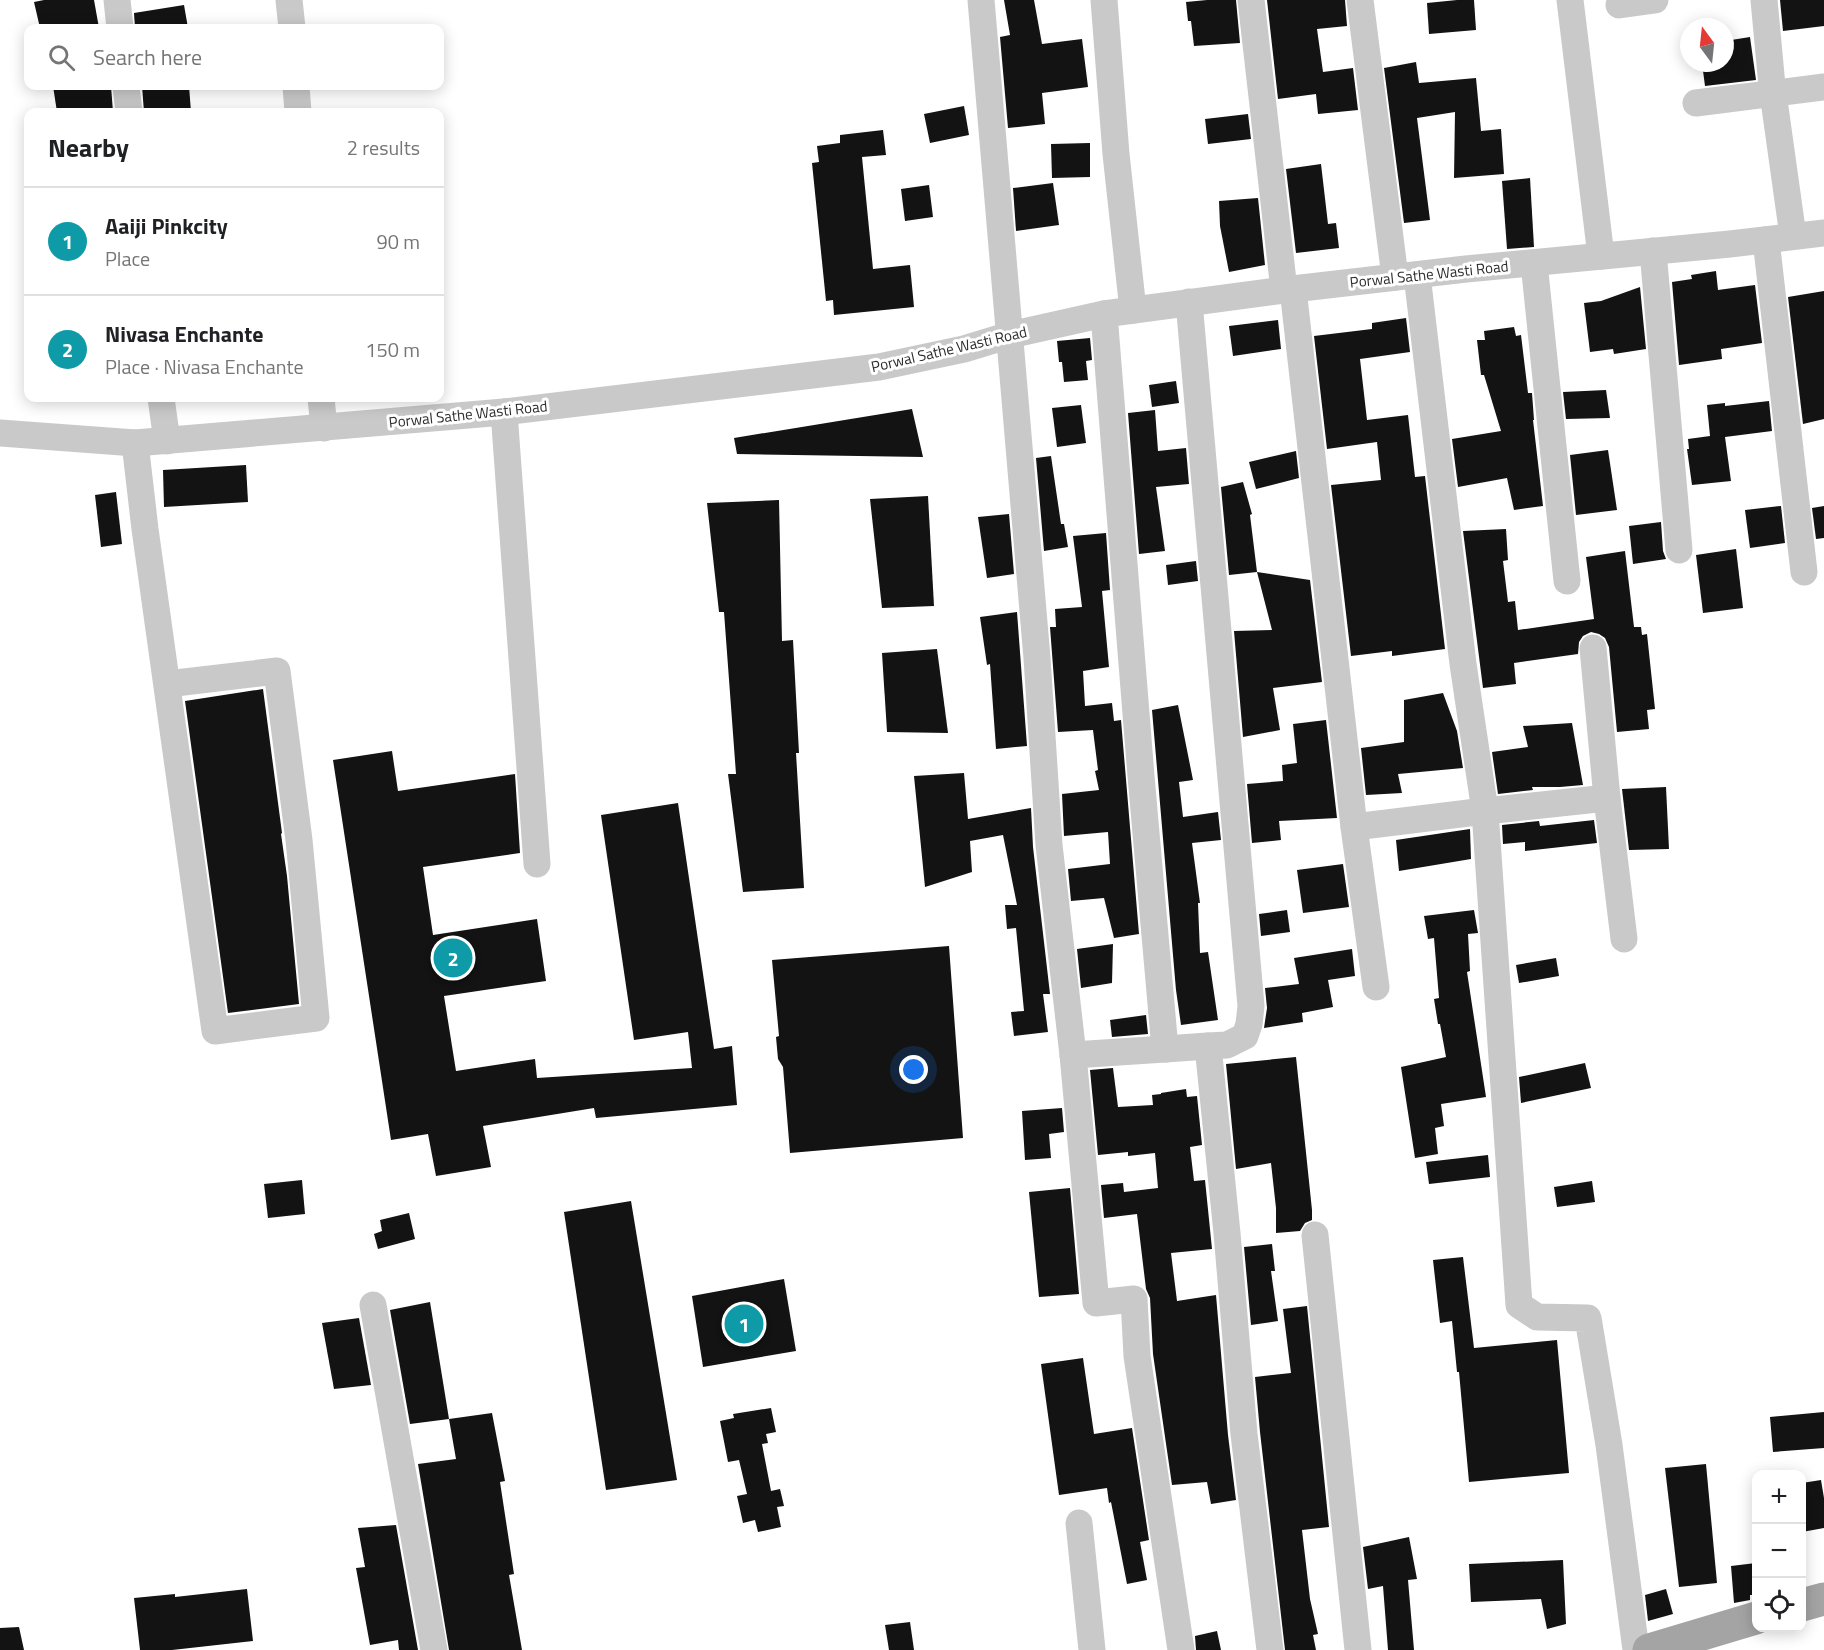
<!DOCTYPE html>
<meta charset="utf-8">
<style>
body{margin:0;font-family:"Titillium Web",sans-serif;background:#f6f6f6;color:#202124}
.controls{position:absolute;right:18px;bottom:18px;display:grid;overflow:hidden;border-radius:12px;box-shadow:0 3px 15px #0003}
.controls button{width:54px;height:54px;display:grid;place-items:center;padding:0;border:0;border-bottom:2px solid #e0e0e0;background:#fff;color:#202124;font:30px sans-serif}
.compass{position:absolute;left:1680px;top:18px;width:54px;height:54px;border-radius:50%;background:#fff;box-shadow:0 3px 15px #0003;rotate:345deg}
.you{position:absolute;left:914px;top:1070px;width:21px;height:21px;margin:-15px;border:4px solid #fff;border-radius:50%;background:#1a73e8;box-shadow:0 0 0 9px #1a73e833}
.badge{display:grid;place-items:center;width:39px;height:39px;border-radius:50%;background:#e3502d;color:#fff;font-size:20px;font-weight:700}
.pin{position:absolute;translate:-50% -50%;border:3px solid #fff;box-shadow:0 2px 6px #0006}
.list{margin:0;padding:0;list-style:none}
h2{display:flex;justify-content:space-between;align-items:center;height:78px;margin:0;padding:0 24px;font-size:26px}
h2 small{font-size:20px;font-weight:400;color:#757577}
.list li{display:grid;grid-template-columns:39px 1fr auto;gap:18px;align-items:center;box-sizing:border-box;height:108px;padding:0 24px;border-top:2px solid #e0e0e0}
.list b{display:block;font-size:22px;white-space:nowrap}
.list p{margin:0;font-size:20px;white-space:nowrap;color:#757577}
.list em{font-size:20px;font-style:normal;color:#757577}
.icon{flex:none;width:33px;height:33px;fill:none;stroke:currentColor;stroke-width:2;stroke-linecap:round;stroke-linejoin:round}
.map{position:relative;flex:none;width:1824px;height:1650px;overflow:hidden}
.search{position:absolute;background:#fff;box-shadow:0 3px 15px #0003;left:24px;top:24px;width:420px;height:66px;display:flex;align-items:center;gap:15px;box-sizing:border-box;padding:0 21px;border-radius:12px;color:#757577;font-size:22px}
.panel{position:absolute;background:#fff;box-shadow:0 3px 15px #0003;left:24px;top:108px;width:420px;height:294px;border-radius:12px}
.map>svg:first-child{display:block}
.building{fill:#131313}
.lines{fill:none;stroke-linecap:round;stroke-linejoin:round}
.minor{stroke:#c9c9c9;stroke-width:27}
.major{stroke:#a4a4a4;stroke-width:33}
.labels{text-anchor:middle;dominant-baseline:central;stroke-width:6;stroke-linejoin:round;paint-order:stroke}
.street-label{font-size:15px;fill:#2c2c2c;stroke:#fff}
</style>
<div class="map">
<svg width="1824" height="1650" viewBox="0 0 1824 1650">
<rect width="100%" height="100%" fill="#fff"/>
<g class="building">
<path d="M 44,0 L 94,0 L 99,28 L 40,28 L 34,2 Z"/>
<path d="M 1004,0 L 1034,0 L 1042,44 L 1082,39 L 1088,87 L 1042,93 L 1045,124 L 1008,128 L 1000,37 L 1010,35 Z"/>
<path d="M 1207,0 L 1236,0 L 1240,43 L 1194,46 L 1191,21 L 1188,21 L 1186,2 Z"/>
<path d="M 1267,0 L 1345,0 L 1347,26 L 1317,29 L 1323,72 L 1353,68 L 1358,110 L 1318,114 L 1316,94 L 1278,99 Z"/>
<path d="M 1457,0 L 1474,0 L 1476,30 L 1429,34 L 1427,3 Z"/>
<path d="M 1780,0 L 1824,0 L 1824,26 L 1783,31 Z"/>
<path d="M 184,5 L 188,28 L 135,28 L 134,13 Z"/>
<path d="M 1750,37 L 1756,80 L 1705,86 L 1702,63 L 1725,63 L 1725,41 Z"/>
<path d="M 1416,62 L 1419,83 L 1476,78 L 1481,131 L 1501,129 L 1504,174 L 1454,178 L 1455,112 L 1417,118 L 1430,220 L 1404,223 L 1384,68 Z"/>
<path d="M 53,86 L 111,86 L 113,112 L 57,112 Z"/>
<path d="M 142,86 L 189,86 L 191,112 L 144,112 Z"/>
<path d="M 964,106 L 969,135 L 930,143 L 924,114 Z"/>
<path d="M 1248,114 L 1251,139 L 1208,144 L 1205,119 Z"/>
<path d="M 883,130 L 886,155 L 862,157 L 873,269 L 910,265 L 914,307 L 834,315 L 833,300 L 826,301 L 812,163 L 819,162 L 817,146 L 840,143 L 840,135 Z"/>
<path d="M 1090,143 L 1090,177 L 1052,178 L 1051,144 Z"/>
<path d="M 1321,164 L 1328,224 L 1336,223 L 1339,248 L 1296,253 L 1286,169 Z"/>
<path d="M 1530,178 L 1534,247 L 1507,249 L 1502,181 Z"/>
<path d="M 1053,183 L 1059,225 L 1016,231 L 1013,188 Z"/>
<path d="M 929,185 L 933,217 L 905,221 L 901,189 Z"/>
<path d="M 1258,198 L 1265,265 L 1229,272 L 1220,226 L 1219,201 Z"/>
<path d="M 1716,271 L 1718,290 L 1755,285 L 1762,343 L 1721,349 L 1722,359 L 1679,365 L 1672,282 L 1692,279 L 1691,275 Z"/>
<path d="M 1640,287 L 1646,349 L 1614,354 L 1613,349 L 1590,352 L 1584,303 L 1601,301 Z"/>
<path d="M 1824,291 L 1824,419 L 1803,424 L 1788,297 Z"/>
<path d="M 1406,318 L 1410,352 L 1360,359 L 1367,420 L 1408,415 L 1415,477 L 1425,476 L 1445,649 L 1392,656 L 1392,651 L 1351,656 L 1331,485 L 1381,480 L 1377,442 L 1327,449 L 1314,336 L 1372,329 L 1372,323 Z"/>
<path d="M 1278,320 L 1281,349 L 1233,356 L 1229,326 Z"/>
<path d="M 1514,327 L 1516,336 L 1521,335 L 1528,393 L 1532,393 L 1534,420 L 1533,420 L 1543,506 L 1514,510 L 1507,478 L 1458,487 L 1452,439 L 1501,431 L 1484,375 L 1481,375 L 1477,340 L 1485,340 L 1484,331 Z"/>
<path d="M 1090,338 L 1092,360 L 1086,361 L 1088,380 L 1064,382 L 1062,362 L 1059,362 L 1057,341 Z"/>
<path d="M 1176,381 L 1179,403 L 1152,407 L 1149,385 Z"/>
<path d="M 1606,390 L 1610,418 L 1566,419 L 1563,392 Z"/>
<path d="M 1769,401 L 1772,431 L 1725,437 L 1731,481 L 1692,485 L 1687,449 L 1689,449 L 1688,439 L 1710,436 L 1707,405 L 1725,403 L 1725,406 Z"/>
<path d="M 1081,405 L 1086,443 L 1057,447 L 1052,408 Z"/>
<path d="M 912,409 L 923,457 L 737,454 L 734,438 Z"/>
<path d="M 1155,410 L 1158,451 L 1186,448 L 1189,484 L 1156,487 L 1165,551 L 1139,554 L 1128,413 Z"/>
<path d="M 1608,450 L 1617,510 L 1576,515 L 1570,455 Z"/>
<path d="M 1296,451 L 1299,478 L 1256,489 L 1249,462 Z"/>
<path d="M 1051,456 L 1061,524 L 1064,524 L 1068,547 L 1044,551 L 1036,458 Z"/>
<path d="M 246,465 L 248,502 L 164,507 L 163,470 Z"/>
<path d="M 1243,482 L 1252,514 L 1250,515 L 1257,572 L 1229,575 L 1221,487 Z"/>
<path d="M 116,492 L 122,544 L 101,547 L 95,495 Z"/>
<path d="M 928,496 L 934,606 L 882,608 L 870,499 Z"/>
<path d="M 779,500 L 782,641 L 793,640 L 799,753 L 796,753 L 804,888 L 743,892 L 728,774 L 736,774 L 724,612 L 719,612 L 707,503 Z"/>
<path d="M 1781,506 L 1785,543 L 1750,548 L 1745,510 Z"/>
<path d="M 1824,506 L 1824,538 L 1816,539 L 1812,508 Z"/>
<path d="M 1009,514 L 1014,574 L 987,578 L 978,517 Z"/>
<path d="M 1661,522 L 1663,551 L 1666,559 L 1633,564 L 1629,526 Z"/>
<path d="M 1506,529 L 1508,560 L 1503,561 L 1508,602 L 1515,601 L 1518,630 L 1594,619 L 1586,557 L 1625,551 L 1634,627 L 1641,627 L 1642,635 L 1647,634 L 1655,709 L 1647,710 L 1649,729 L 1617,732 L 1609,647 L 1605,638 L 1599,634 L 1591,632 L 1583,636 L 1579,642 L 1578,654 L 1514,663 L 1516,684 L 1483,688 L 1463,531 Z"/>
<path d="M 1106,533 L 1110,590 L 1102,591 L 1109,667 L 1083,671 L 1085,706 L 1112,703 L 1114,721 L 1121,720 L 1139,934 L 1114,938 L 1104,898 L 1071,901 L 1068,869 L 1110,864 L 1108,832 L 1064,836 L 1062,794 L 1099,790 L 1095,771 L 1098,770 L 1093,730 L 1058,732 L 1050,627 L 1056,627 L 1055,609 L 1082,607 L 1073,536 Z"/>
<path d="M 1736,549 L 1743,608 L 1703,613 L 1696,555 Z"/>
<path d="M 1196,561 L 1198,581 L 1168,585 L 1166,565 Z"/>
<path d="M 1257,572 L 1310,580 L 1322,682 L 1273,688 L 1280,730 L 1243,737 L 1234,631 L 1272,630 Z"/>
<path d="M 1017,612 L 1027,746 L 996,749 L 990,664 L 987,665 L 980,617 Z"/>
<path d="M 937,649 L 948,733 L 887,732 L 882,653 Z"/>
<path d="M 263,689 L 282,833 L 281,834 L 287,876 L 299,1004 L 228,1013 L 185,701 Z"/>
<path d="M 1443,693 L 1457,731 L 1463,768 L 1398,774 L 1402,793 L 1366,795 L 1361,748 L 1404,742 L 1404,700 Z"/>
<path d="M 1178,705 L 1193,780 L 1179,782 L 1183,817 L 1218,812 L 1221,840 L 1192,843 L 1200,903 L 1198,903 L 1200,953 L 1208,952 L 1218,1020 L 1181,1025 L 1176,990 L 1152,710 Z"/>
<path d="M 1326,720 L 1337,818 L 1279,821 L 1281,840 L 1252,843 L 1247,784 L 1283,781 L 1282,765 L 1297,763 L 1293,724 Z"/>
<path d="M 1572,723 L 1583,785 L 1560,787 L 1532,787 L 1533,790 L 1498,794 L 1492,752 L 1528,747 L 1523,726 Z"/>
<path d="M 392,751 L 398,791 L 515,774 L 520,853 L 423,867 L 433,935 L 537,919 L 546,981 L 444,996 L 456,1071 L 535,1059 L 537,1078 L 692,1068 L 688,1032 L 634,1040 L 601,815 L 678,803 L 714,1049 L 732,1046 L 737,1105 L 596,1118 L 594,1108 L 483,1126 L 491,1167 L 436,1176 L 428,1134 L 391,1140 L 333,760 Z"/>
<path d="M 964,773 L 968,819 L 1031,808 L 1033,847 L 1050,994 L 1043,994 L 1048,1032 L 1014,1036 L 1011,1012 L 1024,1011 L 1016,928 L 1007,929 L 1005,905 L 1017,905 L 1003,835 L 970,841 L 972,872 L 925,887 L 914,776 Z"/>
<path d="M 1666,787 L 1669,849 L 1629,850 L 1622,789 Z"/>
<path d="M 1594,820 L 1597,843 L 1525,851 L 1525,842 L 1503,844 L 1502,825 L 1539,821 L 1540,826 Z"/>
<path d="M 1470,829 L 1471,859 L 1399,871 L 1396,840 Z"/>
<path d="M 1343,864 L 1349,907 L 1303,913 L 1297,870 Z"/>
<path d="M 1287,910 L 1290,932 L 1261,936 L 1259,914 Z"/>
<path d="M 1474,910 L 1478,933 L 1468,934 L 1470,971 L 1467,972 L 1486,1097 L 1441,1104 L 1444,1126 L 1435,1128 L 1438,1154 L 1415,1158 L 1401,1067 L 1446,1057 L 1440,1024 L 1438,1024 L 1434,999 L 1439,998 L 1434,938 L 1428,939 L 1424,916 Z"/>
<path d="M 1113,944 L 1112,983 L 1081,988 L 1077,949 Z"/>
<path d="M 949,946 L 963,1138 L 790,1153 L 783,1067 L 778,1059 L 776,1037 L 779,1036 L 772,960 Z"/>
<path d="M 1352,949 L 1355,976 L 1328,980 L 1333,1007 L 1302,1013 L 1303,1022 L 1264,1028 L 1267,1008 L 1265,988 L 1299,984 L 1294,958 Z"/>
<path d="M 1556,958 L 1559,976 L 1519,983 L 1516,965 Z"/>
<path d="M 1146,1015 L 1148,1034 L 1112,1037 L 1110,1020 Z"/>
<path d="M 1296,1057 L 1312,1210 L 1312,1220 L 1305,1223 L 1300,1231 L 1276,1233 L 1276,1208 L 1271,1163 L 1236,1169 L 1226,1064 Z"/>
<path d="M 1585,1063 L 1591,1088 L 1521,1103 L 1519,1077 Z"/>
<path d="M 1113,1068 L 1118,1107 L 1153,1105 L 1152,1095 L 1161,1094 L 1161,1093 L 1186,1089 L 1187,1097 L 1197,1096 L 1202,1145 L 1190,1147 L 1194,1181 L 1205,1180 L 1212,1249 L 1171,1253 L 1177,1301 L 1216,1295 L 1228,1435 L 1236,1500 L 1211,1504 L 1207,1482 L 1172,1485 L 1153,1354 L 1150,1298 L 1146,1289 L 1137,1214 L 1104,1218 L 1101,1185 L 1123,1183 L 1124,1192 L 1158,1188 L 1155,1153 L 1128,1156 L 1128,1152 L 1098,1155 L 1090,1070 Z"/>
<path d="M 1062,1108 L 1064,1132 L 1049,1134 L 1051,1158 L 1025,1160 L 1022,1111 Z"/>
<path d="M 1488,1155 L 1490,1177 L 1429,1184 L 1426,1162 Z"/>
<path d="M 302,1180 L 305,1214 L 268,1218 L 264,1184 Z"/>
<path d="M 1592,1181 L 1595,1202 L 1557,1207 L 1554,1187 Z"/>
<path d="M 1070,1188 L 1079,1294 L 1039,1297 L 1029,1192 Z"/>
<path d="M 631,1201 L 677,1480 L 606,1490 L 564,1212 Z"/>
<path d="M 409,1213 L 415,1239 L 378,1249 L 374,1234 L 382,1231 L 380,1220 Z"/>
<path d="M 1272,1244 L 1275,1271 L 1271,1271 L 1278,1321 L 1251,1325 L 1244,1247 Z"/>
<path d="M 1463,1257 L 1474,1348 L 1557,1340 L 1569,1473 L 1469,1482 L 1459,1372 L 1457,1372 L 1452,1321 L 1440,1323 L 1433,1260 Z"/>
<path d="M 784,1279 L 796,1351 L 703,1367 L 692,1296 Z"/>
<path d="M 430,1302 L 449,1419 L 410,1424 L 390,1310 Z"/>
<path d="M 1307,1306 L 1329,1527 L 1302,1530 L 1310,1599 L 1318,1634 L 1313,1635 L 1316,1650 L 1285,1650 L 1260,1432 L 1255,1377 L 1291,1373 L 1283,1309 Z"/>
<path d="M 359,1318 L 371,1385 L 334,1389 L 322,1323 Z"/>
<path d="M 1083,1358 L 1094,1434 L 1132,1428 L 1149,1540 L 1140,1542 L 1147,1580 L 1127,1584 L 1111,1502 L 1109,1503 L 1107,1488 L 1059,1495 L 1041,1364 Z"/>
<path d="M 771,1408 L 776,1432 L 766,1434 L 768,1443 L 762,1444 L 771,1491 L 780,1489 L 784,1506 L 777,1507 L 781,1527 L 758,1532 L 755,1520 L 743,1523 L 737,1496 L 747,1494 L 739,1460 L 728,1462 L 720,1421 L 734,1418 L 733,1414 Z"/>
<path d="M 1824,1412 L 1824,1448 L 1773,1452 L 1770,1417 Z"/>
<path d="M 492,1413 L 505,1481 L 500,1482 L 514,1574 L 509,1575 L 522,1650 L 449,1650 L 418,1464 L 456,1459 L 449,1419 Z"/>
<path d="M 1706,1464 L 1717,1583 L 1679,1587 L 1665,1468 Z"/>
<path d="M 1821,1480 L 1824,1498 L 1824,1528 L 1802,1532 L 1802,1483 Z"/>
<path d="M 396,1525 L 418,1650 L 399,1650 L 398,1640 L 370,1645 L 356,1568 L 365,1567 L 358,1528 Z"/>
<path d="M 1409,1537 L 1417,1579 L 1408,1580 L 1414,1650 L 1388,1650 L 1383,1586 L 1368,1589 L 1363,1547 Z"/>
<path d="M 1563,1560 L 1566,1624 L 1547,1629 L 1541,1599 L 1471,1602 L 1469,1564 Z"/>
<path d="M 1756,1563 L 1756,1595 L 1750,1595 L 1750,1600 L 1734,1603 L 1731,1566 Z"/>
<path d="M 247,1589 L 253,1641 L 172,1650 L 140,1650 L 134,1598 L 175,1594 L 175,1597 Z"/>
<path d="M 1666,1589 L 1673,1614 L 1648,1621 L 1645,1595 Z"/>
<path d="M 910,1622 L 914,1650 L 889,1650 L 885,1625 Z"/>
<path d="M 19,1627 L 24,1650 L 0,1650 L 0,1628 Z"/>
<path d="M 1217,1631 L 1221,1650 L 1196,1650 L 1195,1636 Z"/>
</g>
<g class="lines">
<g class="minor">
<path d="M 117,0 L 120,28"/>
<path d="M 289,0 L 292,28"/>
<path d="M 981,0 L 1037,658 L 1049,845 L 1073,1055 L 1165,1049"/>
<path d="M 1104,0 L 1116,154 L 1133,310"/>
<path d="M 1251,0 L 1284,290"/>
<path d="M 1360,0 L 1395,277"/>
<path d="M 1570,0 L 1601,256"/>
<path d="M 1764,0 L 1772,86 L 1793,236"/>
<path d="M 1619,5 L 1655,0"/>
<path d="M 126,86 L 129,112"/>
<path d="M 296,86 L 298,112"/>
<path d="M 1696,103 L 1824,87"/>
<path d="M 1766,240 L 1804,572"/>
<path d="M 1653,251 L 1679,550"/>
<path d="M 1534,263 L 1567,581"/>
<path d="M 1417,275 L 1463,664 L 1485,811 L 1607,798"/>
<path d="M 1293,289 L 1354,827 L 1485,811 L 1519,1305 L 1537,1317 L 1588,1318 L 1609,1445 L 1636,1650"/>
<path d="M 1189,302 L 1251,1006 L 1249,1024 L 1245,1036 L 1227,1045 L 1208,1046"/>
<path d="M 1104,314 L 1141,776 L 1165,1049 L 1208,1046 L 1227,1233 L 1244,1434 L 1270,1650"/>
<path d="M 161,398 L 167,441"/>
<path d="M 321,398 L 324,428"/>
<path d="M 504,412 L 537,864"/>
<path d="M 0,433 L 135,443 L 504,412 L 879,367 L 964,349 L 1010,335 L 1104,314 L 1284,290 L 1466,269 L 1730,244 L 1824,233"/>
<path d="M 135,443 L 145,529 L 215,1031 L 316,1018 L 299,840 L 277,671 L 167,684"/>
<path d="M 1593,648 L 1607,798 L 1624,939"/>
<path d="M 1354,827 L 1376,987"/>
<path d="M 1073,1055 L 1096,1303 L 1134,1299 L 1137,1356 L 1181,1650"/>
<path d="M 1315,1235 L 1358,1650"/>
<path d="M 373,1305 L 434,1650"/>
<path d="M 1079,1523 L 1092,1650"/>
</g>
<g class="major">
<path d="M 1802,1605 L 1824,1599"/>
<path d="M 1649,1650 L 1756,1618"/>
</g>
</g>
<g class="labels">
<g class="street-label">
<text transform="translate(1429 274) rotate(-6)">Porwal Sathe Wasti Road</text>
<text transform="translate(949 349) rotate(-13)">Porwal Sathe Wasti Road</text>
<text transform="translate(468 414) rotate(-6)">Porwal Sathe Wasti Road</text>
</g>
</g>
</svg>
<div class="controls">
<button>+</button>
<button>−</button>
<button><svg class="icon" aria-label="locate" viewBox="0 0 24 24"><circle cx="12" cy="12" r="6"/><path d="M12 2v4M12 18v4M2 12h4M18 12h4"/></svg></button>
</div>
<svg class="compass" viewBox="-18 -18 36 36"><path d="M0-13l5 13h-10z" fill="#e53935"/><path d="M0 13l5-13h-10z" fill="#757577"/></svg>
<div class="you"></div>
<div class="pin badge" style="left:744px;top:1324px;background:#0f9aa8">1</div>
<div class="pin badge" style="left:453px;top:958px;background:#0f9aa8">2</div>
<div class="search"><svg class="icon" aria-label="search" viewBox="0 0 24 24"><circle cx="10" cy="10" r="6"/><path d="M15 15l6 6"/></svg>Search here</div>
<section class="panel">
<h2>Nearby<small>2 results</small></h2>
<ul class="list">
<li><span class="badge" style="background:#0f9aa8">1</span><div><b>Aaiji Pinkcity</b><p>Place</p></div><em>90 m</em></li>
<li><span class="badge" style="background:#0f9aa8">2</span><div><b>Nivasa Enchante</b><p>Place · Nivasa Enchante</p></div><em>150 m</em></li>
</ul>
</section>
</div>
